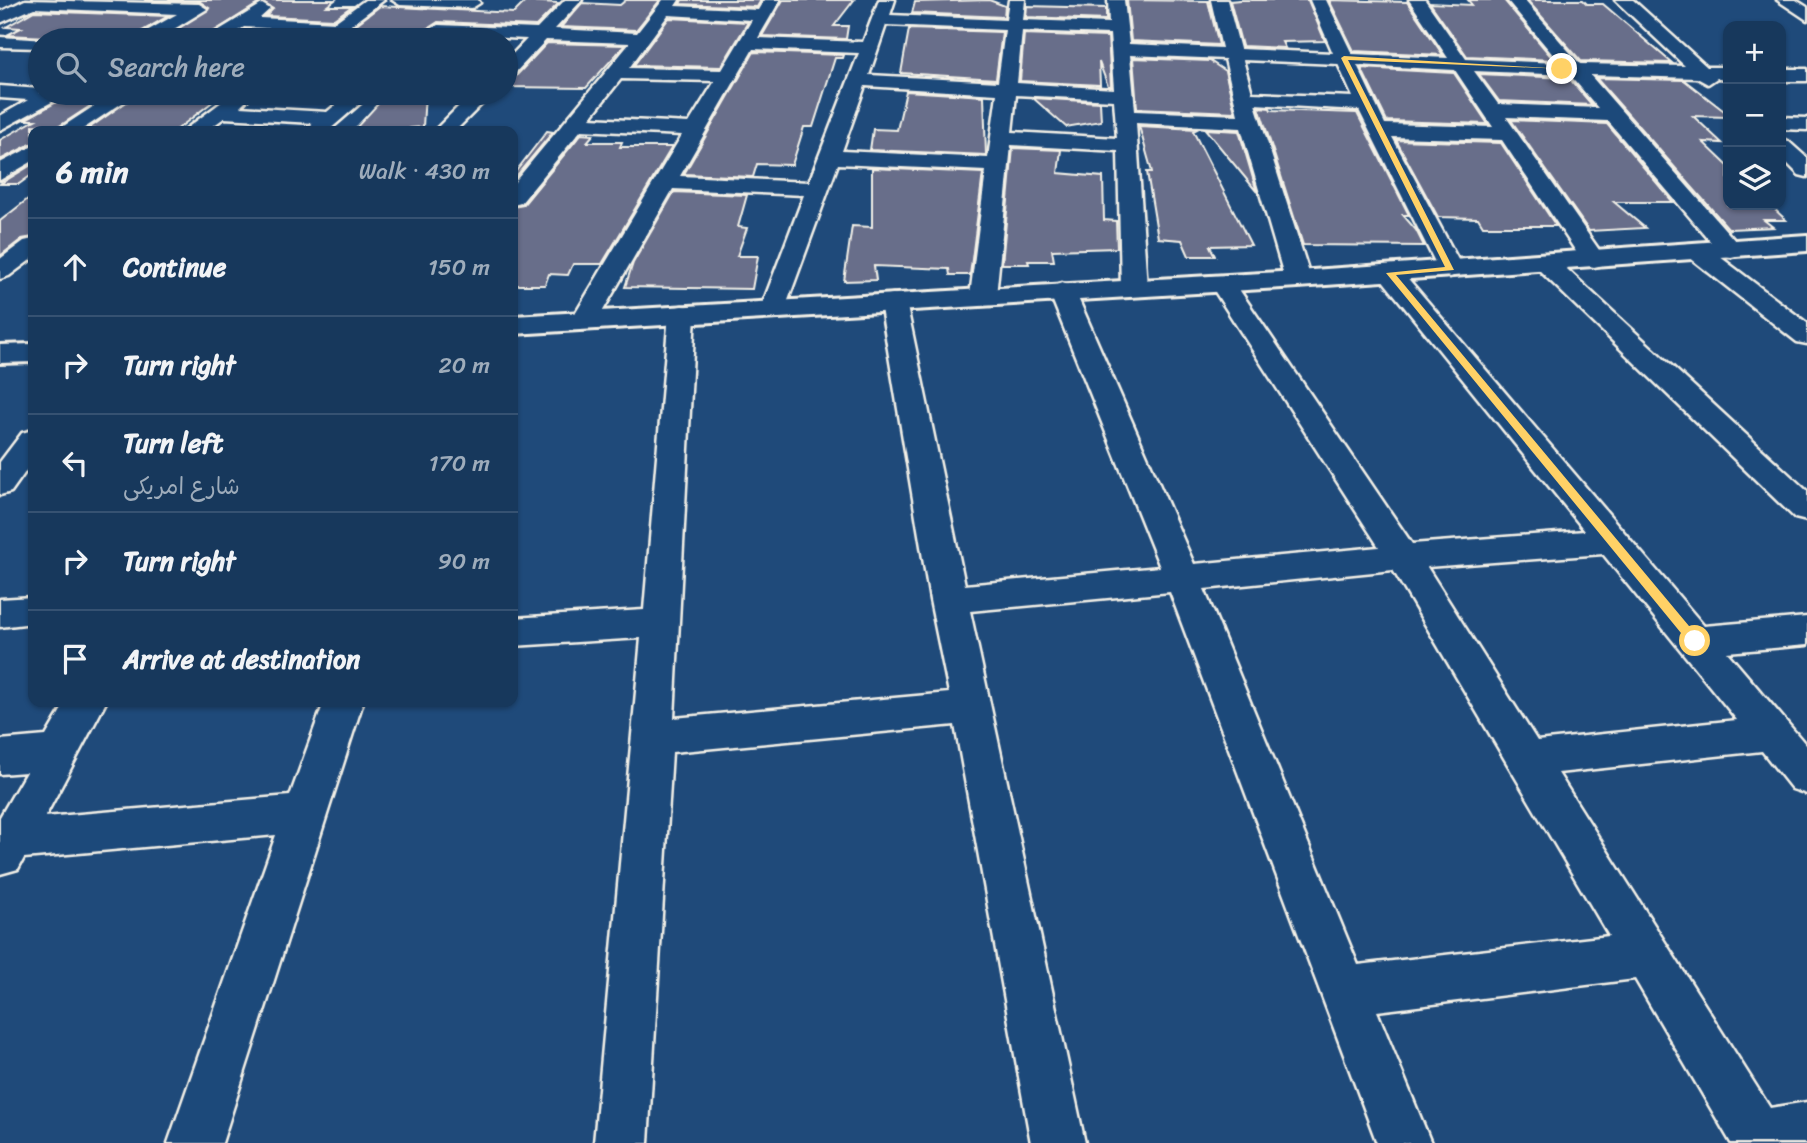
<!DOCTYPE html>
<meta charset="utf-8">
<style>
body{margin:0;font-family:Sriracha,"Playpen Sans Arabic",sans-serif;background:#203f62;color:#f1f3f6}
.controls{position:absolute;right:21px;top:21px;display:grid;overflow:hidden;border-radius:14px;box-shadow:0 2px 5px #0004}
.controls button{width:63px;height:63px;display:grid;place-items:center;padding:0;border:0;border-bottom:2px solid #365272;background:#17385c;color:#f1f3f6;font:35px sans-serif}
.stop{position:absolute;width:21px;height:21px;margin:-16px;border:5px solid #ffd166;border-radius:50%;background:#fff}
.stop.end{background:#ffd166;border-color:#fff;box-shadow:0 2px 7px #0008}
.list{margin:0;padding:0;list-style:none}
h2{display:flex;justify-content:space-between;align-items:center;height:91px;margin:0;padding:0 28px;font-size:30px}
h2 small{font-size:23px;font-weight:400;color:#9eacbb}
.list li{display:grid;grid-template-columns:46px 1fr auto;gap:21px;align-items:center;box-sizing:border-box;height:98px;padding:0 28px;border-top:2px solid #365272}
.list b{display:block;font-size:26px;white-space:nowrap}
.list p{margin:0;font-size:23px;white-space:nowrap;color:#9eacbb}
.list em{font-size:23px;font-style:normal;color:#9eacbb}
.icon{flex:none;width:38px;height:38px;fill:none;stroke:currentColor;stroke-width:2;stroke-linecap:round;stroke-linejoin:round}
.map{position:relative;flex:none;width:1807px;height:1143px;overflow:hidden}
.search{position:absolute;background:#17385c;box-shadow:0 2px 5px #0004;left:28px;top:28px;width:490px;height:77px;display:flex;align-items:center;gap:18px;box-sizing:border-box;padding:0 24px;border-radius:38px;color:#9eacbb;font-size:26px}
.panel{position:absolute;background:#17385c;box-shadow:0 2px 5px #0004;left:28px;top:126px;width:490px;height:581px;border-radius:14px}
.map>svg:first-child{display:block}
.building{fill:#676e8a;stroke:#f4f1e8;stroke-width:2}
.lines{fill:none;stroke-linecap:round;stroke-linejoin:round}
.minor-casing{stroke:#f4f1e8;stroke-width:5}
.tertiary-casing{stroke:#f4f1e8;stroke-width:6}
.minor{fill:#1f4a7a;fill-rule:evenodd}
.tertiary{fill:#1f4a7a;fill-rule:evenodd}
.route{fill:#ffd166}
</style>
<div class="map">
<svg width="1807" height="1143" viewBox="0 0 1807 1143">
<rect width="100%" height="100%" fill="#1f4a7a"/>
<filter id="ink" filterUnits="userSpaceOnUse"><feTurbulence type="fractalNoise" baseFrequency=".0143" numOctaves="2"/><feDisplacementMap in="SourceGraphic" scale="14" xChannelSelector="R" yChannelSelector="G"/><feConvolveMatrix kernelMatrix="1 2 1 2 8 2 1 2 1" color-interpolation-filters="sRGB"/></filter>
<g filter="url(#ink)">
<g class="building">
<path d="M 144,0 L 335,0 L 327,6 L 352,6 L 334,19 L 266,16 L 273,9 L 261,2 L 201,40 L 161,40 L 209,8 L 199,1 Z"/>
<path d="M 626,0 L 660,0 L 636,30 L 561,27 L 582,3 L 620,5 Z"/>
<path d="M 682,0 L 761,0 L 757,7 L 680,4 Z"/>
<path d="M 783,0 L 854,0 L 834,26 L 848,26 L 846,39 L 762,36 Z"/>
<path d="M 989,0 L 1005,6 L 1004,17 L 912,13 L 915,2 Z"/>
<path d="M 1127,0 L 1208,1 L 1219,45 L 1131,41 Z"/>
<path d="M 1240,0 L 1308,0 L 1325,41 L 1282,42 L 1285,48 L 1242,46 L 1230,1 Z"/>
<path d="M 1329,0 L 1407,2 L 1443,55 L 1354,51 Z"/>
<path d="M 1468,0 L 1504,0 L 1554,60 L 1467,56 L 1430,3 L 1472,5 Z"/>
<path d="M 1527,0 L 1583,0 L 1587,4 L 1603,4 L 1672,63 L 1581,61 Z"/>
<path d="M 526,1 L 559,3 L 536,26 L 438,22 L 427,29 L 438,38 L 496,40 L 399,40 L 401,36 L 348,36 L 337,39 L 380,6 L 514,13 Z"/>
<path d="M 1027,6 L 1106,8 L 1106,20 L 1026,17 Z"/>
<path d="M 34,11 L 168,16 L 137,34 L 132,40 L 50,40 L 47,37 L 7,35 L 21,28 L 6,27 Z"/>
<path d="M 669,18 L 748,22 L 721,67 L 634,65 Z"/>
<path d="M 909,29 L 1002,32 L 996,79 L 901,73 Z"/>
<path d="M 245,30 L 315,33 L 310,37 L 282,35 L 276,40 L 228,40 Z"/>
<path d="M 1024,34 L 1108,37 L 1111,86 L 1108,86 L 1099,62 L 1100,85 L 1020,81 Z"/>
<path d="M 547,43 L 625,45 L 586,88 L 506,87 L 506,79 L 515,77 Z"/>
<path d="M 754,52 L 844,55 L 843,58 L 835,58 L 813,127 L 804,127 L 792,165 L 757,164 L 753,177 L 684,174 Z"/>
<path d="M 1133,58 L 1210,61 L 1225,71 L 1235,112 L 1137,108 Z"/>
<path d="M 1361,68 L 1454,73 L 1488,124 L 1387,121 Z"/>
<path d="M 1479,74 L 1569,78 L 1592,105 L 1499,101 Z"/>
<path d="M 1596,78 L 1684,80 L 1728,114 L 1728,117 L 1693,116 L 1722,143 L 1703,142 L 1728,166 L 1728,205 L 1770,205 L 1786,220 L 1764,220 L 1773,227 L 1729,229 Z"/>
<path d="M 906,91 L 984,96 L 986,155 L 870,150 L 873,129 L 897,130 Z"/>
<path d="M 67,93 L 110,93 L 58,127 L 33,125 L 33,143 L 0,160 L 0,140 L 35,120 L 24,120 L 62,99 Z"/>
<path d="M 139,93 L 224,93 L 175,131 L 88,129 Z"/>
<path d="M 388,93 L 425,93 L 423,127 L 410,128 L 406,131 L 353,131 Z"/>
<path d="M 1033,98 L 1100,102 L 1101,121 L 1066,127 Z"/>
<path d="M 1259,107 L 1270,108 L 1271,110 L 1357,113 L 1409,215 L 1403,215 L 1416,230 L 1424,246 L 1303,245 Z"/>
<path d="M 1511,120 L 1607,124 L 1673,202 L 1614,202 L 1645,228 L 1589,231 Z"/>
<path d="M 1139,126 L 1197,129 L 1193,131 L 1251,245 L 1210,246 L 1215,256 L 1189,256 L 1182,240 L 1158,238 L 1147,172 L 1152,172 Z"/>
<path d="M 1205,129 L 1239,131 L 1257,192 Z"/>
<path d="M 547,131 L 553,132 L 513,180 L 513,175 Z"/>
<path d="M 581,134 L 593,135 L 587,142 L 622,142 L 620,147 L 672,147 L 602,264 L 573,264 L 568,275 L 549,274 L 545,285 L 513,285 L 513,207 L 523,205 Z"/>
<path d="M 1396,140 L 1501,143 L 1556,226 L 1483,226 L 1478,218 L 1438,217 Z"/>
<path d="M 1013,148 L 1061,150 L 1058,173 L 1103,177 L 1104,220 L 1116,221 L 1117,248 L 1052,250 L 1054,261 L 1028,261 L 1029,264 L 1002,264 Z"/>
<path d="M 33,164 L 33,174 L 19,184 L 0,184 Z"/>
<path d="M 872,168 L 983,173 L 970,275 L 950,275 L 949,269 L 874,266 L 876,280 L 844,281 L 852,226 L 872,227 Z"/>
<path d="M 674,192 L 747,195 L 738,227 L 747,228 L 737,256 L 758,256 L 752,289 L 625,287 L 633,263 Z"/>
<path d="M 33,195 L 33,237 L 22,239 L 0,256 L 0,221 Z"/>
</g>
<g class="lines">
<defs>
<g id="minor">
<path d="M 25,0 L 199,4 L 207,9 L 156,40 L 135,40 L 138,36 L 177,14 L 34,8 L 0,23 L 0,12 Z"/>
<path d="M 365,0 L 384,0 L 331,40 L 311,40 L 321,31 L 244,27 L 224,40 L 203,40 L 262,4 L 270,9 L 260,18 L 335,22 Z"/>
<path d="M 392,0 L 478,0 L 480,3 L 472,8 L 400,5 Z"/>
<path d="M 565,0 L 582,0 L 555,29 L 637,33 L 663,0 L 679,0 L 675,6 L 758,10 L 764,0 L 780,0 L 758,38 L 863,42 L 879,0 L 895,0 L 890,15 L 1006,20 L 1009,0 L 1025,0 L 1023,20 L 1109,23 L 1108,0 L 1124,0 L 1129,44 L 1222,48 L 1211,0 L 1227,0 L 1240,49 L 1333,53 L 1310,0 L 1326,0 L 1352,54 L 1448,58 L 1409,0 L 1425,0 L 1466,59 L 1560,63 L 1507,0 L 1524,0 L 1580,64 L 1685,66 L 1615,0 L 1633,0 L 1707,67 L 1728,67 L 1728,79 L 1717,78 L 1708,84 L 1697,78 L 1590,75 L 1743,250 L 1740,255 L 1731,257 L 1722,255 L 1608,121 L 1506,117 L 1606,260 L 1603,265 L 1594,267 L 1585,265 L 1502,140 L 1392,137 L 1463,269 L 1459,274 L 1450,277 L 1441,274 L 1359,110 L 1255,104 L 1311,279 L 1307,284 L 1298,287 L 1289,284 L 1285,279 L 1241,128 L 1136,123 L 1147,288 L 1143,293 L 1134,296 L 1125,293 L 1121,288 L 1118,151 L 1011,145 L 996,296 L 992,302 L 983,304 L 974,302 L 970,296 L 986,171 L 838,164 L 783,314 L 774,316 L 765,314 L 761,308 L 804,195 L 673,189 L 597,321 L 593,327 L 584,329 L 575,327 L 571,321 L 682,135 L 581,130 L 521,203 L 513,205 L 513,184 L 630,43 L 546,40 L 513,75 L 506,77 L 506,61 L 527,39 L 438,35 L 429,30 L 438,25 L 537,29 ZM 668,15 L 752,20 L 722,70 L 629,68 ZM 886,25 L 1005,30 L 998,82 L 869,75 ZM 1022,31 L 1110,34 L 1114,89 L 1017,83 ZM 753,49 L 859,53 L 809,182 L 680,176 ZM 1130,55 L 1225,59 L 1238,115 L 1135,111 ZM 1243,60 L 1338,64 L 1353,97 L 1252,93 ZM 1357,65 L 1455,70 L 1493,127 L 1385,124 ZM 1474,71 L 1570,75 L 1598,108 L 1498,104 ZM 621,79 L 715,81 L 689,123 L 590,118 ZM 865,86 L 997,94 L 988,158 L 842,151 ZM 1016,95 L 1114,100 L 1117,138 L 1012,132 Z"/>
<path d="M 1777,0 L 1796,0 L 1807,7 L 1807,20 Z"/>
<path d="M 0,37 L 47,40 L 40,40 L 40,48 L 0,47 Z"/>
<rect x="1781" y="69" width="26" height="12"/>
<path d="M 0,86 L 40,89 L 40,93 L 64,93 L 61,97 L 0,130 L 0,116 L 28,100 L 0,98 Z"/>
<path d="M 114,93 L 137,93 L 80,131 L 56,131 Z"/>
<path d="M 238,93 L 248,99 L 240,107 L 327,112 L 350,93 L 372,93 L 328,131 L 306,131 L 313,123 L 224,118 L 206,131 L 183,131 L 231,95 Z"/>
<path d="M 472,93 L 493,93 L 455,131 L 434,131 Z"/>
<path d="M 1781,117 L 1807,118 L 1807,130 L 1781,129 Z"/>
<path d="M 1781,139 L 1788,141 L 1807,158 L 1807,177 L 1799,175 L 1781,157 Z"/>
<path d="M 33,146 L 33,161 L 0,180 L 0,163 Z"/>
<path d="M 33,239 L 33,258 L 9,276 L 0,279 L 0,259 L 24,241 Z"/>
<path d="M 1698,245 L 1707,247 L 1807,323 L 1807,344 L 1797,342 L 1689,257 L 1686,252 L 1689,247 Z"/>
<path d="M 1546,256 L 1555,258 L 1807,491 L 1807,521 L 1795,518 L 1537,268 L 1534,263 L 1537,258 Z"/>
<path d="M 1390,265 L 1399,268 L 1704,626 L 1807,617 L 1807,645 L 1727,652 L 1807,746 L 1807,794 L 1792,789 L 1762,751 L 1558,773 L 1770,1108 L 1807,1102 L 1807,1143 L 1731,1143 L 1635,979 L 1377,1011 L 1431,1143 L 1377,1143 L 1170,592 L 970,611 L 1085,1143 L 1031,1143 L 955,725 L 672,752 L 648,1143 L 594,1143 L 641,638 L 513,646 L 513,618 L 644,610 L 669,314 L 673,308 L 682,306 L 691,308 L 695,314 L 674,718 L 949,693 L 930,600 L 880,302 L 884,296 L 893,294 L 902,296 L 906,302 L 965,585 L 1160,567 L 1049,291 L 1053,286 L 1062,283 L 1071,286 L 1075,291 L 1194,564 L 1379,547 L 1210,284 L 1214,279 L 1223,276 L 1232,279 L 1412,544 L 1585,531 L 1381,278 L 1377,273 L 1381,268 ZM 1603,554 L 1737,720 L 1537,741 L 1427,567 ZM 1393,570 L 1609,936 L 1358,965 L 1204,589 Z"/>
<path d="M 33,430 L 33,461 L 11,492 L 0,495 L 0,462 L 22,433 Z"/>
<path d="M 33,597 L 33,623 L 0,627 L 0,599 Z"/>
<path d="M 66,702 L 106,702 L 45,817 L 290,796 L 324,702 L 363,702 L 222,1143 L 168,1143 L 276,835 L 24,858 L 18,869 L 0,874 L 0,817 L 26,772 L 0,774 L 0,740 L 46,736 Z"/>
</g>
<g id="tertiary">
<path d="M 1807,235 L 1807,251 L 1298,287 L 513,334 L 513,316 L 1298,271 Z"/>
<path d="M 33,344 L 33,362 L 0,363 L 0,345 Z"/>
</g>
</defs>
<use href="#minor" class="minor-casing"/>
<use href="#tertiary" class="tertiary-casing"/>
<use href="#minor" class="minor"/>
<use href="#tertiary" class="tertiary"/>
</g>
</g>
<path class="route" d="M 1344,56 L 1565,69 L 1348,60 L 1454,270 L 1396,275 L 1699,638 L 1699,644 L 1690,644 L 1386,273 L 1445,267 L 1341,58 Z"/>
</svg>
<div class="controls">
<button>+</button>
<button>−</button>
<button><svg class="icon" aria-label="layers" viewBox="0 0 24 24"><path d="M12 4l9 5-9 5-9-5zM3 14l9 5 9-5"/></svg></button>
</div>
<div class="stop" style="left:1695px;top:641px"></div>
<div class="stop end" style="left:1562px;top:69px"></div>
<div class="search"><svg class="icon" aria-label="search" viewBox="0 0 24 24"><circle cx="10" cy="10" r="6"/><path d="M15 15l6 6"/></svg>Search here</div>
<section class="panel">
<h2>6 min<small>Walk · 430 m</small></h2>
<ul class="list">
<li><svg class="icon" aria-label="ahead" viewBox="0 0 24 24"><path d="M12 20V5M6 11l6-6 6 6"/></svg><div><b>Continue</b></div><em>150 m</em></li>
<li><svg class="icon" aria-label="right" viewBox="0 0 24 24"><path d="M7 20v-9h11M14 6l5 5-5 5"/></svg><div><b>Turn right</b></div><em>20 m</em></li>
<li><svg class="icon" aria-label="left" viewBox="0 0 24 24"><path d="M17 20v-9H6M10 6l-5 5 5 5"/></svg><div><b>Turn left</b><p>شارع امريكى</p></div><em>170 m</em></li>
<li><svg class="icon" aria-label="right" viewBox="0 0 24 24"><path d="M7 20v-9h11M14 6l5 5-5 5"/></svg><div><b>Turn right</b></div><em>90 m</em></li>
<li><svg class="icon" aria-label="arrive" viewBox="0 0 24 24"><path d="M6 21V4h12l-3 4 3 4H6"/></svg><div><b>Arrive at destination</b></div></li>
</ul>
</section>
</div>
